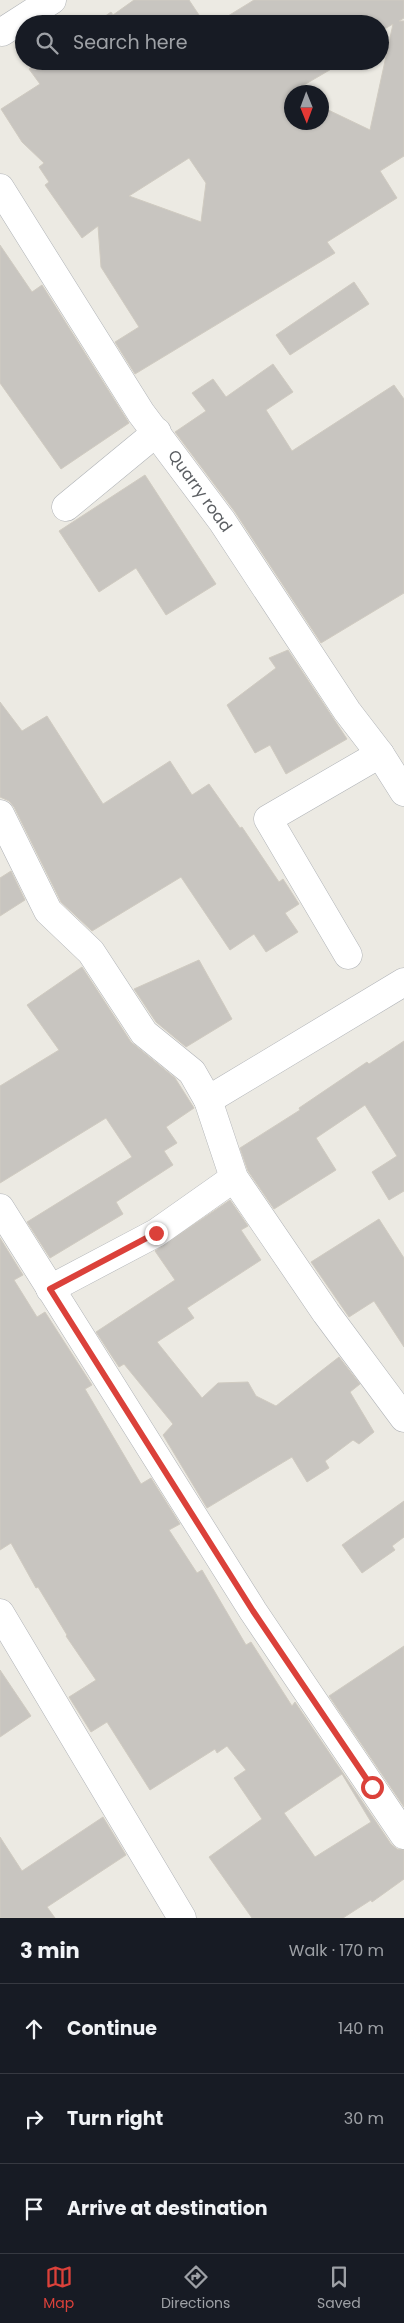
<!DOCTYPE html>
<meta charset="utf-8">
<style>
body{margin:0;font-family:Poppins,sans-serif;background:#242831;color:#f1f3f6}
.compass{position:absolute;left:284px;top:85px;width:45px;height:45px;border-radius:50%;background:#171b24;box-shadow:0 1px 4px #0004;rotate:179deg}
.stop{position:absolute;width:15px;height:15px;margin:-11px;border:4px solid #db413a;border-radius:50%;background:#fff}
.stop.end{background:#db413a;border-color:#fff;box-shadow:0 1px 5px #0008}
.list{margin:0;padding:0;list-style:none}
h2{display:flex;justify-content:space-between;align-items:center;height:65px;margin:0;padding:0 20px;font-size:21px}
h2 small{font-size:16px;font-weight:400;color:#9ea1a6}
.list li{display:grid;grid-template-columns:32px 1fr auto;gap:15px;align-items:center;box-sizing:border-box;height:90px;padding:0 20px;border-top:1px solid #363941}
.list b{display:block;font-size:19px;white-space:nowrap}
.list em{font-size:16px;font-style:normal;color:#9ea1a6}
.icon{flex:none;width:28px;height:28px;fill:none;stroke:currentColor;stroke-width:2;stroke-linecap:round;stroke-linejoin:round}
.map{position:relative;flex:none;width:404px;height:1918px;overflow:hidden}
.search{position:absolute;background:#171b24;box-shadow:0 1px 4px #0004;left:15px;right:15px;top:15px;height:55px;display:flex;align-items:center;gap:12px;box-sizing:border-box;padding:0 18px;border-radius:28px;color:#9ea1a6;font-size:19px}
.sheet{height:335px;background:#171b24}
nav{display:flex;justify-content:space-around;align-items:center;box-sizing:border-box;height:70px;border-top:1px solid #363941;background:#171b24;font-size:14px;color:#9ea1a6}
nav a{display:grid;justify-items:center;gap:2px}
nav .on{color:#db413a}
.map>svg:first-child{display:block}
.building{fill:#c8c5c0;stroke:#d0cbc1;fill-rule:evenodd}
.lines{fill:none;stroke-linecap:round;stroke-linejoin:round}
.minor-casing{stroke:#b0b3b7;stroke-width:29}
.minor{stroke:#fff;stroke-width:28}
.route{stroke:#db413a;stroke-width:6}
.labels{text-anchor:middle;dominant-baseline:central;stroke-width:4.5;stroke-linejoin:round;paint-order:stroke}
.street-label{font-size:16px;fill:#5b5e62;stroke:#fff}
</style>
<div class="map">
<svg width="404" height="1918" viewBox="0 0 404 1918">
<rect width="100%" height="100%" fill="#eceae3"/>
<g class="building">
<path d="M 134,0 L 189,0 L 205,24 L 94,24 L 111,12 L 113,15 Z"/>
<path d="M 254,0 L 404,0 L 404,18 L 399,21 L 404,21 L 404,156 L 380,171 L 397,198 L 327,242 L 335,253 L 135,374 L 115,342 L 139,327 L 101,267 L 98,226 L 82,238 L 45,185 L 49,182 L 39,167 L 44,163 L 22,142 L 1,109 L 40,84 L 29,69 L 40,61 L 345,61 L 292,92 L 292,122 L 322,122 L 322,107 L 370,130 L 393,24 L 381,31 L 385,37 L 380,40 L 380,24 L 215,24 ZM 189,158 L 206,183 L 201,222 L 129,196 Z"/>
<path d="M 0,245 L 32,292 L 42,285 L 129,423 L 61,469 L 0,383 Z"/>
<path d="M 354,282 L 369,304 L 290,355 L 276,335 Z"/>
<path d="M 273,364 L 293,392 L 266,410 L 292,451 L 394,385 L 404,399 L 404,593 L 321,643 L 235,512 L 175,432 L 206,411 L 192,393 L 213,379 L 226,397 Z"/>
<path d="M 145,475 L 216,584 L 166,615 L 136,568 L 99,592 L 59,531 Z"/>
<path d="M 288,650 L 347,739 L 286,774 L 270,745 L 255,753 L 227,705 L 276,668 L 269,658 Z"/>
<path d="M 0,702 L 22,731 L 47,716 L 103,804 L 170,761 L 192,795 L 209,784 L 240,828 L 242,827 L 279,882 L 283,879 L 299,904 L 285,913 L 298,932 L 266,952 L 254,934 L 230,950 L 181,877 L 92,931 L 61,902 L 14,807 L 9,801 L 0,797 Z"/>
<path d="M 11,871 L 25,900 L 0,916 L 0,878 Z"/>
<path d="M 199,960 L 232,1019 L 186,1047 L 156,1022 L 134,989 Z"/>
<path d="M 82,967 L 131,1042 L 175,1078 L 194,1108 L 166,1127 L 177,1143 L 164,1151 L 173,1165 L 116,1202 L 123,1214 L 50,1258 L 27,1222 L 132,1157 L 106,1118 L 0,1183 L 0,1086 L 59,1050 L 27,1005 Z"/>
<path d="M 404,1041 L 404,1191 L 389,1200 L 372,1172 L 397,1156 L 365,1105 L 316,1138 L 336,1170 L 274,1209 L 248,1171 L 240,1148 L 300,1110 L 299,1108 L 367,1062 L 369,1064 Z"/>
<path d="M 230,1200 L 248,1226 L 241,1230 L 261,1260 L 187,1308 L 194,1318 L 157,1342 L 202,1398 L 218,1383 L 248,1382 L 256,1396 L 276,1406 L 339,1357 L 360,1384 L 350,1392 L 374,1432 L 359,1444 L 353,1440 L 325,1461 L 329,1468 L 307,1482 L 292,1457 L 207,1508 L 163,1435 L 173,1424 L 124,1364 L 119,1367 L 96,1332 L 175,1280 L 155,1251 Z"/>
<path d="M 379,1219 L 404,1258 L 404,1347 L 374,1301 L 349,1317 L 311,1262 Z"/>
<path d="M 0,1238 L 23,1275 L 14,1280 L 37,1317 L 45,1312 L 92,1385 L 85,1389 L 141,1484 L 151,1478 L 180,1524 L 169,1530 L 197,1573 L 202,1570 L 246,1645 L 251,1642 L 292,1706 L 295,1702 L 391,1844 L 397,1849 L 404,1850 L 404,1879 L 372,1902 L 371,1900 L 343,1918 L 252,1918 L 209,1857 L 262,1819 L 234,1778 L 246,1770 L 227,1746 L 217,1753 L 215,1749 L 150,1790 L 107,1722 L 91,1732 L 69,1697 L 96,1680 L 66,1636 L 67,1635 L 38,1587 L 36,1588 L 11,1543 L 0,1550 ZM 342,1774 L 371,1822 L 315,1857 L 284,1813 Z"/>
<path d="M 404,1501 L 404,1537 L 392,1546 L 395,1550 L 362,1573 L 342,1545 Z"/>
<path d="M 404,1646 L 404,1807 L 329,1696 Z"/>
<path d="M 0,1670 L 31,1716 L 0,1737 Z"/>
<path d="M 103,1817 L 126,1855 L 47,1907 L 55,1918 L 0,1918 L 0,1837 L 22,1871 Z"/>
</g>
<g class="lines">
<defs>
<g id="minor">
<path d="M 2,32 L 52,0"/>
<path d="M 0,188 L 141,413 L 222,521 L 347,711 L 380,754 L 404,792"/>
<path d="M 66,507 L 157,432"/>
<path d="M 0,814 L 48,911 L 91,952 L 144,1033 L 192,1072 L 208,1100 L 234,1178 L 326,1313 L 404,1418"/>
<path d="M 348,955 L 268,819 L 380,754"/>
<path d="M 208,1100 L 404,982"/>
<path d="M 0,1208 L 253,1611 L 404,1835"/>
<path d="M 50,1289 L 156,1233 L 234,1178"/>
<path d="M 0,1613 L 182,1918"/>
</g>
</defs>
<use href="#minor" class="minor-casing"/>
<use href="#minor" class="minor"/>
</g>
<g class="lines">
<path class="route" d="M 156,1233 L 50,1289 L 253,1611 L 372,1787"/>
</g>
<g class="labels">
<g class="street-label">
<text transform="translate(200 491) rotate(54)">Quarry road</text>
</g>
</g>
</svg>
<svg class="compass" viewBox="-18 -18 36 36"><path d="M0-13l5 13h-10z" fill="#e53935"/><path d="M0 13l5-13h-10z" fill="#9ea1a6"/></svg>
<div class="stop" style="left:372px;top:1787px"></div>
<div class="stop end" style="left:156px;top:1233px"></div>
<div class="search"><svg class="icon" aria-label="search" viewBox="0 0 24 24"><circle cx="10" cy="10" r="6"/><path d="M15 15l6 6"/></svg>Search here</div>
</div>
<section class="sheet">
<h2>3 min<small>Walk · 170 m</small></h2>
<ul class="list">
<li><svg class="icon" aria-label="ahead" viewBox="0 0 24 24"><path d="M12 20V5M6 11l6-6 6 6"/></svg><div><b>Continue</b></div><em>140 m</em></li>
<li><svg class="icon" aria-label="right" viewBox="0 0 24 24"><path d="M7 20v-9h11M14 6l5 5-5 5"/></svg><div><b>Turn right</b></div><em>30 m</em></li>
<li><svg class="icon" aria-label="arrive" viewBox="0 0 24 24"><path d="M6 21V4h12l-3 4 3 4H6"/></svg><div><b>Arrive at destination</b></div></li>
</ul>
</section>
<nav>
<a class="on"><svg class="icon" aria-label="map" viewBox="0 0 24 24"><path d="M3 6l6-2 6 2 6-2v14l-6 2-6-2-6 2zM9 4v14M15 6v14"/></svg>Map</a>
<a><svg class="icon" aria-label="directions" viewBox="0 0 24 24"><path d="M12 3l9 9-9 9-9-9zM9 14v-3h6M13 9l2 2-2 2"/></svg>Directions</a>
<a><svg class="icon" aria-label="saved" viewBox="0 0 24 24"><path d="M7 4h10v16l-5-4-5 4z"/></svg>Saved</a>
</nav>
